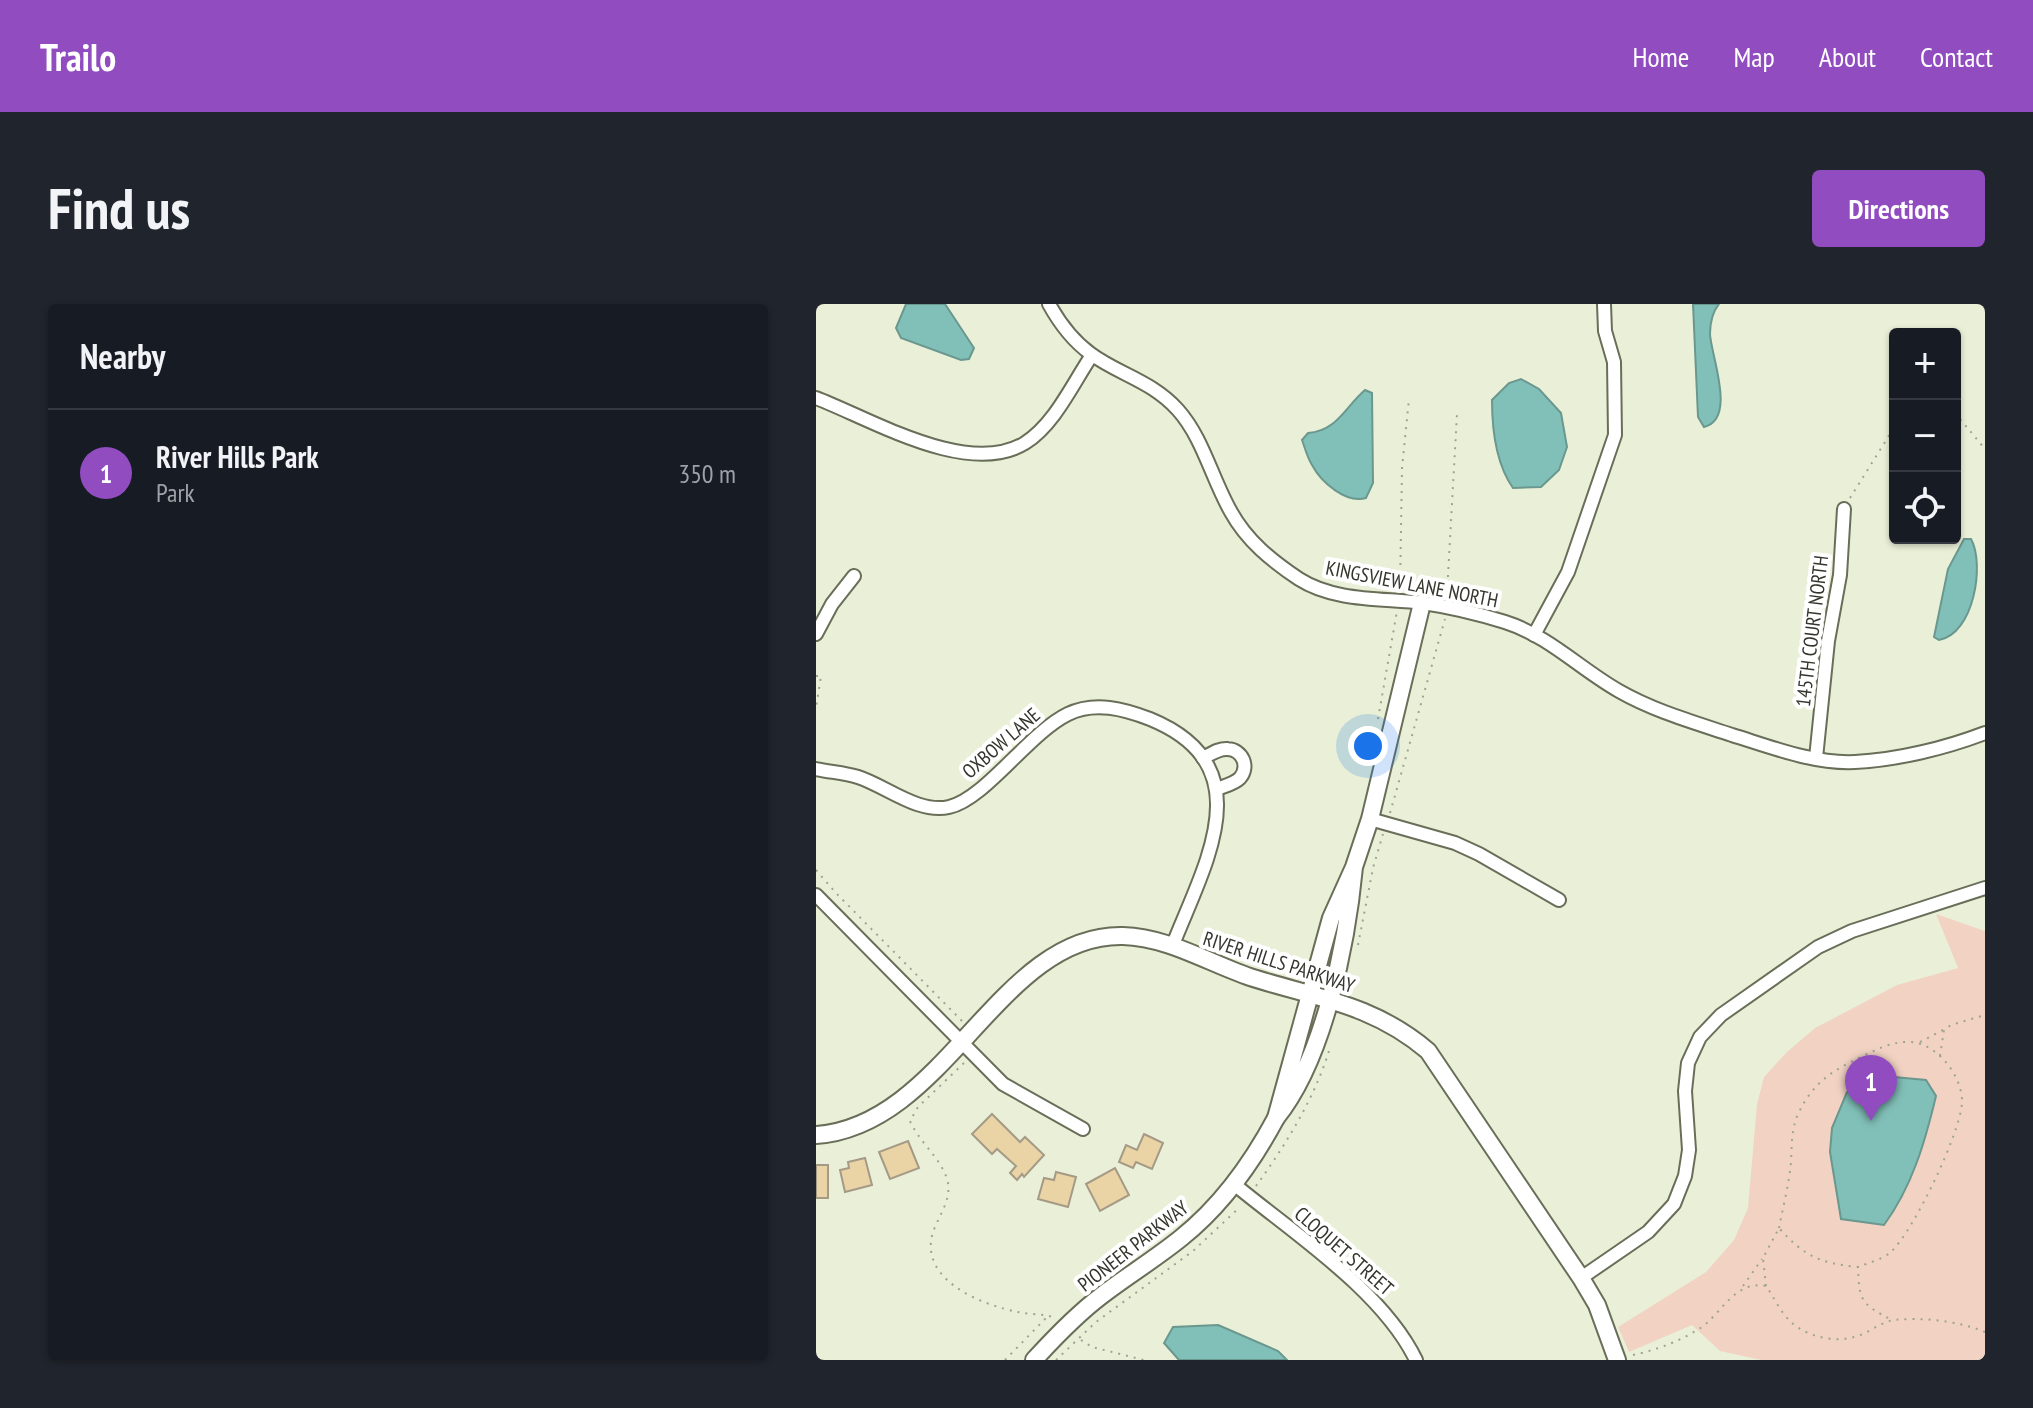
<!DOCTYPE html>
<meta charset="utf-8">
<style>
body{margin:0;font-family:"PT Sans Narrow",sans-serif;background:#20242c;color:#f1f3f6}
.controls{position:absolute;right:24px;top:24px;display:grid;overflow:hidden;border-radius:8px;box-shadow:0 2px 6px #0004}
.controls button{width:72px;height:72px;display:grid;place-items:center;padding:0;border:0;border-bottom:2px solid #363941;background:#171b24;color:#f1f3f6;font:40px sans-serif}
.you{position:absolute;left:552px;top:442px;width:28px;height:28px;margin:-20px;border:6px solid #fff;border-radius:50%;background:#1a73e8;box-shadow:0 0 0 12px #1a73e833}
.badge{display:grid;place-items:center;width:52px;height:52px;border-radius:50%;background:#914cc0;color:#fff;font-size:26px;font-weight:700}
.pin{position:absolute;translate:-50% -66px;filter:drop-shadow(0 2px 4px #0008)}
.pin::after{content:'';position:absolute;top:42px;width:28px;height:24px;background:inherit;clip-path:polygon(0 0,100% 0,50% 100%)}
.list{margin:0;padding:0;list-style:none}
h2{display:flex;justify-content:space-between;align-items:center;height:104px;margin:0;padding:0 32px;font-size:34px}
h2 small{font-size:26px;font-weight:400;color:#9ea1a6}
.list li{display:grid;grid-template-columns:52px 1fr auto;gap:24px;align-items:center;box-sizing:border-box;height:128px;padding:0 32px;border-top:2px solid #363941}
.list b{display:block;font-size:30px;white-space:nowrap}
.list p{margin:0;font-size:26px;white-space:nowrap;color:#9ea1a6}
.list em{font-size:26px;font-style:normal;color:#9ea1a6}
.icon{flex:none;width:44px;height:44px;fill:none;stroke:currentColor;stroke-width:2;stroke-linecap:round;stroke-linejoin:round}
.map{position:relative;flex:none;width:1169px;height:1056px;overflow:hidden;border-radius:8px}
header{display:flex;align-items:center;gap:48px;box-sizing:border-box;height:112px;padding:0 40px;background:#914cc0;color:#fff}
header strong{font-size:38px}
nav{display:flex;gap:44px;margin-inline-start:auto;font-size:28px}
.intro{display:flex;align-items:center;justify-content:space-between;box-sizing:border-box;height:192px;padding:0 48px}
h1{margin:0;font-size:56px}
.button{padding:20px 36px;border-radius:8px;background:#914cc0;color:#fff;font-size:28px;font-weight:700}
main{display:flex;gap:48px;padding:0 48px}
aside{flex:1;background:#171b24;border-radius:8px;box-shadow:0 2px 6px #0004}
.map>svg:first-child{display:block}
.green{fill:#f2d3c3}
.water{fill:#81c0b8;stroke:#6a978e;stroke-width:2}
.building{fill:#ead3a5;stroke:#a59a86;stroke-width:2}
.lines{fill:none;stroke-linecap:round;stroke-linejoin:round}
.minor-casing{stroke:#696e59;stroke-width:16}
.tertiary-casing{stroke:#696e59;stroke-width:20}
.path{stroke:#9fa391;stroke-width:2;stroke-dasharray:2 6;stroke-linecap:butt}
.minor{stroke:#fff;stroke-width:12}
.tertiary{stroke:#fff;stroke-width:16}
.labels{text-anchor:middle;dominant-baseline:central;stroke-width:8;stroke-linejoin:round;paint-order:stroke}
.street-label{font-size:20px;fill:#34362d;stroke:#fff}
</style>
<header>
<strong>Trailo</strong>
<nav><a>Home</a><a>Map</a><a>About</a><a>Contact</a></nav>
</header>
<div class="intro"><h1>Find us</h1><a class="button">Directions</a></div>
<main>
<aside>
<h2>Nearby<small></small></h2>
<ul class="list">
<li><span class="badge">1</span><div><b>River Hills Park</b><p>Park</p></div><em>350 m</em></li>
</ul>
</aside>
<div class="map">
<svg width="1169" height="1056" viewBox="0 0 1169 1056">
<rect width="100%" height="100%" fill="#eaf0d8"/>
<path class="green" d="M 1120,610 L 1169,627 L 1169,1056 L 945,1056 L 904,1047 L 876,1021 L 813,1048 L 802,1023 L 890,968 L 918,936 L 932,904 L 941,800 L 948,773 L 971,748 L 999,724 L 1081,681 L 1142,664 Z"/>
<g class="water">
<path d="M 90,0 L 129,0 L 158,44 L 153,55 L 145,56 L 85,34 L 80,24 Z"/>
<path d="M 877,0 L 903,0 C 896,9 894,18 894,30 C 895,52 921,115 888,123 L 882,113 Z"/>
<path d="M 705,75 L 723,85 L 745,109 L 751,143 L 743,166 L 725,183 L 697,184 C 680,160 676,126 676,96 L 693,79 Z"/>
<path d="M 549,86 L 556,89 L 557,179 L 550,194 C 530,200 505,178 496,161 C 491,153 489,144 486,136 L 492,129 C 521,127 529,103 549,86 Z"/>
<path d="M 1148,235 L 1155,235 C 1169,260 1158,330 1123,336 L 1118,333 L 1132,265 Z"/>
<path d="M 1078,773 L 1110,776 L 1120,792 C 1109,838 1096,883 1068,921 L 1025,915 L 1014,848 L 1016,824 L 1031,788 Z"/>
<path d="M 402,1021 L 462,1047 L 471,1056 L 363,1056 L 348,1039 L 357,1023 Z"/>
</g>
<g class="building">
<path d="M 176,810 L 204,838 L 209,833 L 228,851 L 208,873 L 206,870 L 201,876 L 194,869 L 200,862 L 181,845 L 176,850 L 156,830 Z"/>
<path d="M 328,830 L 347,839 L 336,865 L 320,858 L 317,864 L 303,858 L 310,841 L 321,846 Z"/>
<path d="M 92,837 L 103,864 L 74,875 L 63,848 Z"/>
<path d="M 49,854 L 56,881 L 29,888 L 24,866 L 33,864 L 32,858 Z"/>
<rect x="0" y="861" width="12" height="33"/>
<path d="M 299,864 L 313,891 L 284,907 L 270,880 Z"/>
<path d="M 240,868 L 260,873 L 252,903 L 222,895 L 228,874 L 238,876 Z"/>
</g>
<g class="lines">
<defs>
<g id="minor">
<path d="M 233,0 C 244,20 257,37 275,50 C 304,71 336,77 362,106 C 387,134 396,175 415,208 C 431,237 456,257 483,275 C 519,298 567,294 607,299 C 635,303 663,310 689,318 C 733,332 764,365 803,387 C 838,407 877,418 916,431 C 955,443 998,460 1039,458 C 1081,456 1130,444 1169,429"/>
<path d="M 0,94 C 55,115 152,174 209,139 C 239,120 257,79 276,51"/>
<path d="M 0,330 L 16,300 L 38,272"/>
<path d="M 718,331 L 752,268 L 799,131 L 798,58 L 789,27 L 788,0"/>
<path d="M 387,454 C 395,450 403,444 412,445 C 426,446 434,462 424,474 C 418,480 408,482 401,485"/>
<path d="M 1000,454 L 1012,337 L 1024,271 L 1028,205"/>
<path d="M 0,465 C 14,468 29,469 42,473 C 70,482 102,510 133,503 C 169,495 213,429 252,410 C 279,397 308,405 334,415 C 449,462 388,561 356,643"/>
<path d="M 554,515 L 639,539 L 663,550 L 743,596"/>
<path d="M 0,591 L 187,780 L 267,825"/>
<path d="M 418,880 C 477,929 566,986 600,1056"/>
<path d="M 765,974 L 832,928 L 858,900 L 869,872 L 873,846 L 869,787 L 872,759 L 884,733 L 905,711 L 1002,643 L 1036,627 L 1169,584"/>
</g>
<g id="tertiary">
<path d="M 538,563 C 531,638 508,755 460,814 L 515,614 L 538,563 L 554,515 L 606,299"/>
<path d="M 0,831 C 130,822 183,629 307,632 C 351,633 393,659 434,673 C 500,694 557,700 612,747 L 765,974 L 781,1001 L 801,1056"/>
<path d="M 218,1056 C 239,1033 260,1011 285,992 C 311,972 339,955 365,934 C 405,902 436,859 460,814"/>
</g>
</defs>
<use href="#minor" class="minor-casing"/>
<use href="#tertiary" class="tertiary-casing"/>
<g class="path">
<path d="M 1139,109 L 1169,145"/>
<path d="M 1034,194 L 1079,122"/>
<path d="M 584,285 L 586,164 L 593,95"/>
<path d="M 631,289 L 641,110"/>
<path d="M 0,372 L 5,372 L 0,404"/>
<path d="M 562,415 L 581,307"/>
<path d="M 574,509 L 629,315"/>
<path d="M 0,566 L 20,589 L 146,717"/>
<path d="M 542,641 L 557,564 L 567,530"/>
<path d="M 1104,738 L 1127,726"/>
<path d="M 1124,752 L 1128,726 L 1135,721 L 1169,711"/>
<path d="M 148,759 L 102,803 L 94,817 C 103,838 124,853 131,875 C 137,894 123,911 117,928 C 102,976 166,1001 202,1008 C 214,1011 227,1009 239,1014"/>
<path d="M 440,882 C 469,842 498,795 513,747"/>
<path d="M 963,924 C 967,903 973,880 975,858 C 976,841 975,826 982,810 C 998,777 1017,766 1049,751 C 1064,744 1078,737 1095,738 C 1122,740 1147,773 1146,799 C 1144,830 1098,926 1075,948 C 1067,955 1052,959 1042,963"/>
<path d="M 927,982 L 946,955"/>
<path d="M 950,982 L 947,954 L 963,924 C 989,953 1004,959 1042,963 C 1043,997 1045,1000 1076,1016"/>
<path d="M 265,1036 L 276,1043 L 328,1056"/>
<path d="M 817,1051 C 840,1046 862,1038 883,1025 C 906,1010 918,976 950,982 C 958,993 964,1008 975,1018 C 990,1032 1017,1039 1038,1033 C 1052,1030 1064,1018 1078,1016 C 1106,1013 1143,1017 1169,1028"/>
<path d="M 189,1056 L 232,1012"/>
<path d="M 240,1056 L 280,1018 L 377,947 L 424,903"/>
</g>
<use href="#minor" class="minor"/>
<use href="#tertiary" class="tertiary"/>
</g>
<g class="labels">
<g class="street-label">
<text transform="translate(596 280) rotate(11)">KINGSVIEW LANE NORTH</text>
<text transform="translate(996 327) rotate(-83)">145TH COURT NORTH</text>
<text transform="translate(185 439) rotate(-41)">OXBOW LANE</text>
<text transform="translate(463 658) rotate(18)">RIVER HILLS PARKWAY</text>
<text transform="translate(317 942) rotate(-38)">PIONEER PARKWAY</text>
<text transform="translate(528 947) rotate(41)">CLOQUET STREET</text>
</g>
</g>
</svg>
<div class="controls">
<button>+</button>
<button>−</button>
<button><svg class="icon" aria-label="locate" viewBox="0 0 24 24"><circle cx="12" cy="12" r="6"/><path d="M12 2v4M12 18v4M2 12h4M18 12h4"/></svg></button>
</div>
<div class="you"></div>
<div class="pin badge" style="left:1055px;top:817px">1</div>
</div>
</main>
